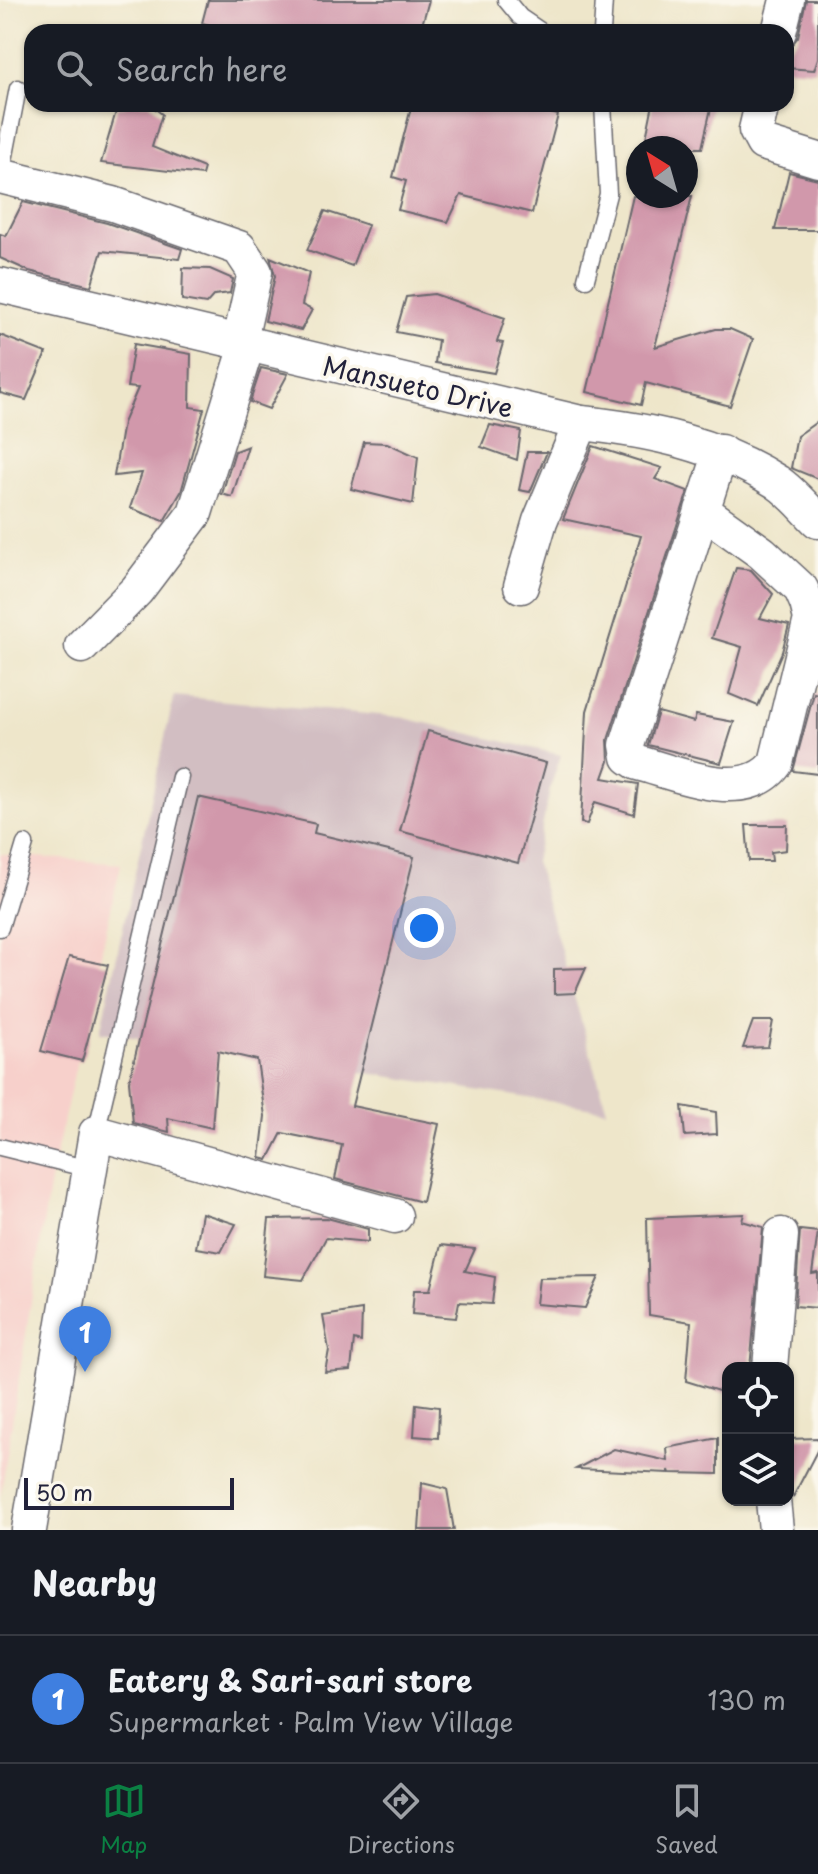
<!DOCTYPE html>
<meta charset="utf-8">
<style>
body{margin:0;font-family:"Playpen Sans",sans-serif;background:#242831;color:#f1f3f6}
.controls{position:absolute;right:24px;bottom:24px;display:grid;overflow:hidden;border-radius:16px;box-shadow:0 2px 6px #0004}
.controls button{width:72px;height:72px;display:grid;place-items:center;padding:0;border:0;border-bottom:2px solid #363941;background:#171b24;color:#f1f3f6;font:40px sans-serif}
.compass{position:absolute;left:626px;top:136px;width:72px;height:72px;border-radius:50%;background:#171b24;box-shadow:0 2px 6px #0004;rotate:323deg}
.scale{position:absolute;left:24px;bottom:20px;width:210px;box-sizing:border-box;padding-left:8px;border:4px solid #22223b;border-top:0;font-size:22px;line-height:28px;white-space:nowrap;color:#22223b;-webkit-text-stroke:6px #fbf7ec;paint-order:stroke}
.you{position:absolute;left:424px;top:928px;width:28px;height:28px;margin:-20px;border:6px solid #fff;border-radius:50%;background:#1a73e8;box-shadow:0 0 0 12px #1a73e833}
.badge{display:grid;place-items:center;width:52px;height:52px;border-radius:50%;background:#0b8043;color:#fff;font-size:26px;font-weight:700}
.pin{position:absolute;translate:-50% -66px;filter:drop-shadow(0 2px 4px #0008)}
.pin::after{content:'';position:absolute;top:42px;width:28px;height:24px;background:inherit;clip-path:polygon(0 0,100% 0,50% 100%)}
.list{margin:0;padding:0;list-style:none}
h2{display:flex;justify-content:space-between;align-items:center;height:104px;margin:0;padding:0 32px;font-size:34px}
h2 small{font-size:26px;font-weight:400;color:#9ea1a6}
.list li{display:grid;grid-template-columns:52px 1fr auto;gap:24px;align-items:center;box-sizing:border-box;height:128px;padding:0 32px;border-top:2px solid #363941}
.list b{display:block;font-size:30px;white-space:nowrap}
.list p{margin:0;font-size:26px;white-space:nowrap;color:#9ea1a6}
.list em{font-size:26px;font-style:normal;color:#9ea1a6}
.icon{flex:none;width:44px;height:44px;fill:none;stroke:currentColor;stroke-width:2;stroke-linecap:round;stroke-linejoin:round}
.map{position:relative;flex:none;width:818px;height:1530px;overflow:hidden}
.search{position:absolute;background:#171b24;box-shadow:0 2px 6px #0004;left:24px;right:24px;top:24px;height:88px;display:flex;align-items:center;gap:20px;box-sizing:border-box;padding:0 28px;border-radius:24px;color:#9ea1a6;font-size:30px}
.sheet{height:232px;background:#171b24}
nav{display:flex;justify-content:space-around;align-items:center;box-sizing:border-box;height:112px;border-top:2px solid #363941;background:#171b24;font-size:22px;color:#9ea1a6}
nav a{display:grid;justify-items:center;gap:4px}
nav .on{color:#0b8043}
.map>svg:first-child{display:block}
.built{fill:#f7d0cb}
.industrial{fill:#d2bec2}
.building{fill:#d198ab}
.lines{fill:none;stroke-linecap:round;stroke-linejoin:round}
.lane-casing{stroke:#69676d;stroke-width:19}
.street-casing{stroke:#69676d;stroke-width:37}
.lane{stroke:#fff;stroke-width:16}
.street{stroke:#fff;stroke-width:34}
.labels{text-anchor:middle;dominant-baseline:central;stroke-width:7;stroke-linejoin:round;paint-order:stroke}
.street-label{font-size:26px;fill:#22223b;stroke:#fbf7ec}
</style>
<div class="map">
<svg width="818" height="1530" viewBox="0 0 818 1530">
<rect width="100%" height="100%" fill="#fbf7ec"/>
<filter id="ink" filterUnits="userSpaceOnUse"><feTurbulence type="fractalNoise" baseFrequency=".0125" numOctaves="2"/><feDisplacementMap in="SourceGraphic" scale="16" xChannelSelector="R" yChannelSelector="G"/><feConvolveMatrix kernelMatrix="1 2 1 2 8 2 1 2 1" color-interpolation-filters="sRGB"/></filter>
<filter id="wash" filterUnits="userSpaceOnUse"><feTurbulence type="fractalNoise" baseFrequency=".006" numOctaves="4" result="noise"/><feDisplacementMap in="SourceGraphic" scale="32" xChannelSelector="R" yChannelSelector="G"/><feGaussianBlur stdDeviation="1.8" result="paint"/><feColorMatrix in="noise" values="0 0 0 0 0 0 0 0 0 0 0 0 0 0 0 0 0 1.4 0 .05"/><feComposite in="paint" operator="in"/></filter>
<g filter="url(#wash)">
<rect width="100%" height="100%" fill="#eee6ca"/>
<path class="built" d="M 0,854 L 121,864 L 50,1181 L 0,1499 Z"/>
<path class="industrial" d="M 174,696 L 400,717 L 561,755 L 551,785 L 535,861 L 607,1110 L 100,1032 Z"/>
<g id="blocks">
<g class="building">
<path d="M 208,0 L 429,0 L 420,32 L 236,32 L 202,23 Z"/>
<path d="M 806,0 L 818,0 L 818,58 L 814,70 L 786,68 L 788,49 L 798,37 Z"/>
<path d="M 131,104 L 149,104 L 162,114 L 152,147 L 204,168 L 202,175 L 101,163 L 117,108 Z"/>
<path d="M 412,104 L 515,104 L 558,115 L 532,213 L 461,195 L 448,222 L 398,210 L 406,181 L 393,177 Z"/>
<path d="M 653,104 L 712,104 L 702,148 L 644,148 Z"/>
<path d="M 789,172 L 818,179 L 818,230 L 775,230 Z"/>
<path d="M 633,196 L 692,196 L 655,347 L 716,329 L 730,329 L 753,339 L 730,406 L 646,383 L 641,405 L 587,392 Z"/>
<path d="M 23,202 L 107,223 L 182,249 L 179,259 L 102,251 L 91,286 L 29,271 L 0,258 L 0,234 L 6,236 Z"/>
<path d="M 325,211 L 368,225 L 352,266 L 307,250 Z"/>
<path d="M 270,257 L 309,273 L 302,305 L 312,310 L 301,330 L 265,321 L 275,276 Z"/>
<path d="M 183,268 L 210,269 L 233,279 L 230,293 L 214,295 L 206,304 L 182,300 Z"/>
<path d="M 434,294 L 505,318 L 497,342 L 503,343 L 494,373 L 435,363 L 438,340 L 396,332 L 406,297 Z"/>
<path d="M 0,335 L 46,353 L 26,400 L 0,393 Z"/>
<path d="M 134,344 L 191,354 L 190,407 L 204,409 L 181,492 L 164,521 L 130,508 L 142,473 L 114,476 L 123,423 L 138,388 L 127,387 Z"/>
<path d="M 261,368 L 288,374 L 269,409 L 250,402 Z"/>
<path d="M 818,421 L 818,479 L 791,468 L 797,436 Z"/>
<path d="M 490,425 L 521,431 L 517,460 L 481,447 Z"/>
<path d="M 364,442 L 387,443 L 418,457 L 413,504 L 351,489 Z"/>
<path d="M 248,446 L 232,497 L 222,494 L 235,451 Z"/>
<path d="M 593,446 L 662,468 L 655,479 L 688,491 L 608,740 L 609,761 L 603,778 L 638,784 L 634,814 L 595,802 L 587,824 L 581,823 L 587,711 L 641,536 L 563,519 Z"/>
<path d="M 527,452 L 547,452 L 530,492 L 519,490 Z"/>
<path d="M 736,568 L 751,570 L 773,594 L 760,618 L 789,625 L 782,652 L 758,706 L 729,694 L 742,647 L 712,638 Z"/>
<path d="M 814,693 L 818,694 L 818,774 L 793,771 Z"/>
<path d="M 658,712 L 694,722 L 696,715 L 734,722 L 721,763 L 648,745 Z"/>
<path d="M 428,731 L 546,763 L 518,863 L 400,831 Z"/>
<path d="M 198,797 L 316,824 L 314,833 L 414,857 L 352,1106 L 439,1124 L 422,1202 L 335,1179 L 342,1145 L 282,1133 L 268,1160 L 260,1158 L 265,1116 L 257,1060 L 218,1051 L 212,1128 L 168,1118 L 169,1132 L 133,1123 L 129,1081 Z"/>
<path d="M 746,825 L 787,825 L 786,850 L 771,852 L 772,861 L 749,861 Z"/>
<path d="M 69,957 L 108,965 L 82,1061 L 41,1051 Z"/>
<path d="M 586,968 L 575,993 L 554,994 L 554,969 Z"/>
<path d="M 753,1021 L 773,1021 L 768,1047 L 743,1048 Z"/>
<path d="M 682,1106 L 716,1112 L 717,1134 L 685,1136 Z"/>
<path d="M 202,1213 L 236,1224 L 221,1252 L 196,1248 Z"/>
<path d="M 744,1214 L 742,1221 L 763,1227 L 750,1368 L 728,1368 L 728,1394 L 686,1381 L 691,1322 L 649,1315 L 647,1218 Z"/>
<path d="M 269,1219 L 327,1218 L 368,1229 L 368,1242 L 326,1238 L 303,1280 L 263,1276 Z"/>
<path d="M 800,1230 L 818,1232 L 812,1274 L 818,1273 L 818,1308 L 795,1306 Z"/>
<path d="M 441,1245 L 475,1249 L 465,1271 L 495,1277 L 492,1304 L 459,1302 L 456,1318 L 412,1314 L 414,1290 L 430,1290 Z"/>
<path d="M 599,1277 L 585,1308 L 536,1304 L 539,1278 Z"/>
<path d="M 362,1310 L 361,1342 L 354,1340 L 351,1370 L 325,1372 L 329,1350 L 323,1316 Z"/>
<path d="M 416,1404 L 439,1407 L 438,1438 L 414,1436 Z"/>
<path d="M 718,1438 L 718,1474 L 670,1473 L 669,1470 L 669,1473 L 576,1469 L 614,1449 L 668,1461 L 667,1448 Z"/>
<path d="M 818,1438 L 818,1449 L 793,1497 L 788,1487 L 788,1439 Z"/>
<path d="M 422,1483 L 447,1489 L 454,1530 L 419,1530 Z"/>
</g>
</g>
</g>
<g filter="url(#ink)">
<use href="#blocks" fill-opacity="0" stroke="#69676d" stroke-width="2"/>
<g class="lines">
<defs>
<g id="lane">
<path d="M 506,0 L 520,17 L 542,32"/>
<path d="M 602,32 L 604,0"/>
<path d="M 1,176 L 18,88"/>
<path d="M 586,279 L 608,194 L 603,104"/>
<path d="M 0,928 L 25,844"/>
<path d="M 96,1133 L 180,777"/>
<path d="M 0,1147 L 89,1169"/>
</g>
<g id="street">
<path d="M 779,32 L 787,0"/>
<path d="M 762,104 L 756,130 L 763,143 L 818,160"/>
<path d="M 0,176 L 113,204 L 239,248 L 255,272 L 239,345"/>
<path d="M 0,285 L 581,423 C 650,430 717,444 777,482 C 792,492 805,508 818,521"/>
<path d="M 702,510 L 762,553 L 801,589 L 807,603 L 811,619 L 776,763 C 746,805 677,773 638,763 L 629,757 L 627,745 L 721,452"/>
<path d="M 521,586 L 540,521 L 581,423"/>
<path d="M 82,646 L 137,590 L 195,513 L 247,346"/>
<path d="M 770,1368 L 781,1235"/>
<path d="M 773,1500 L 776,1530"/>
<path d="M 29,1530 L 96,1133 L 395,1216"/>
</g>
</defs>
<use href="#lane" class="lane-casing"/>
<use href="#street" class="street-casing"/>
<use href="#lane" class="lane"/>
<use href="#street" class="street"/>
</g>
</g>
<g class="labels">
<g class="street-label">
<text transform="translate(418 386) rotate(13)">Mansueto Drive</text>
</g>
</g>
</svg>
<div class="controls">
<button><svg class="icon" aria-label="locate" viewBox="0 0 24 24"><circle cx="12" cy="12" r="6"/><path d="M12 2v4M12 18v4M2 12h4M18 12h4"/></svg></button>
<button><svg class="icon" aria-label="layers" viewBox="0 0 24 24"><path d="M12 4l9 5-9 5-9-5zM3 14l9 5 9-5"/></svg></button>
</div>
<svg class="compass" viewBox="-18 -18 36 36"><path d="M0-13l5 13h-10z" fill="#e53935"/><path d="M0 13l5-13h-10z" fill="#9ea1a6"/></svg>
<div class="scale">50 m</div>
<div class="you"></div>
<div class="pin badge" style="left:85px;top:1372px;background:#3f7fe0">1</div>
<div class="search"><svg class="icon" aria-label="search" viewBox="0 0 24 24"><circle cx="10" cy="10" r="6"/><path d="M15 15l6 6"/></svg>Search here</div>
</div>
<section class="sheet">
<h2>Nearby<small></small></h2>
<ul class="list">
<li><span class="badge" style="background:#3f7fe0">1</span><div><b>Eatery &amp; Sari-sari store</b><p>Supermarket · Palm View Village</p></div><em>130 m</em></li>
</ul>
</section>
<nav>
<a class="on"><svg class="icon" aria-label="map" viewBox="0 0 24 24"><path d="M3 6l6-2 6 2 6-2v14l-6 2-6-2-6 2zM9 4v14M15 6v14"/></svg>Map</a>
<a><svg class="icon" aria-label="directions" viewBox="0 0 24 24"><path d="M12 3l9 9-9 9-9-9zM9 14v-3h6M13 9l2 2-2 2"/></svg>Directions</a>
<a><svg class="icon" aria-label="saved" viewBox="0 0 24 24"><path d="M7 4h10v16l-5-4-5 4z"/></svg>Saved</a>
</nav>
